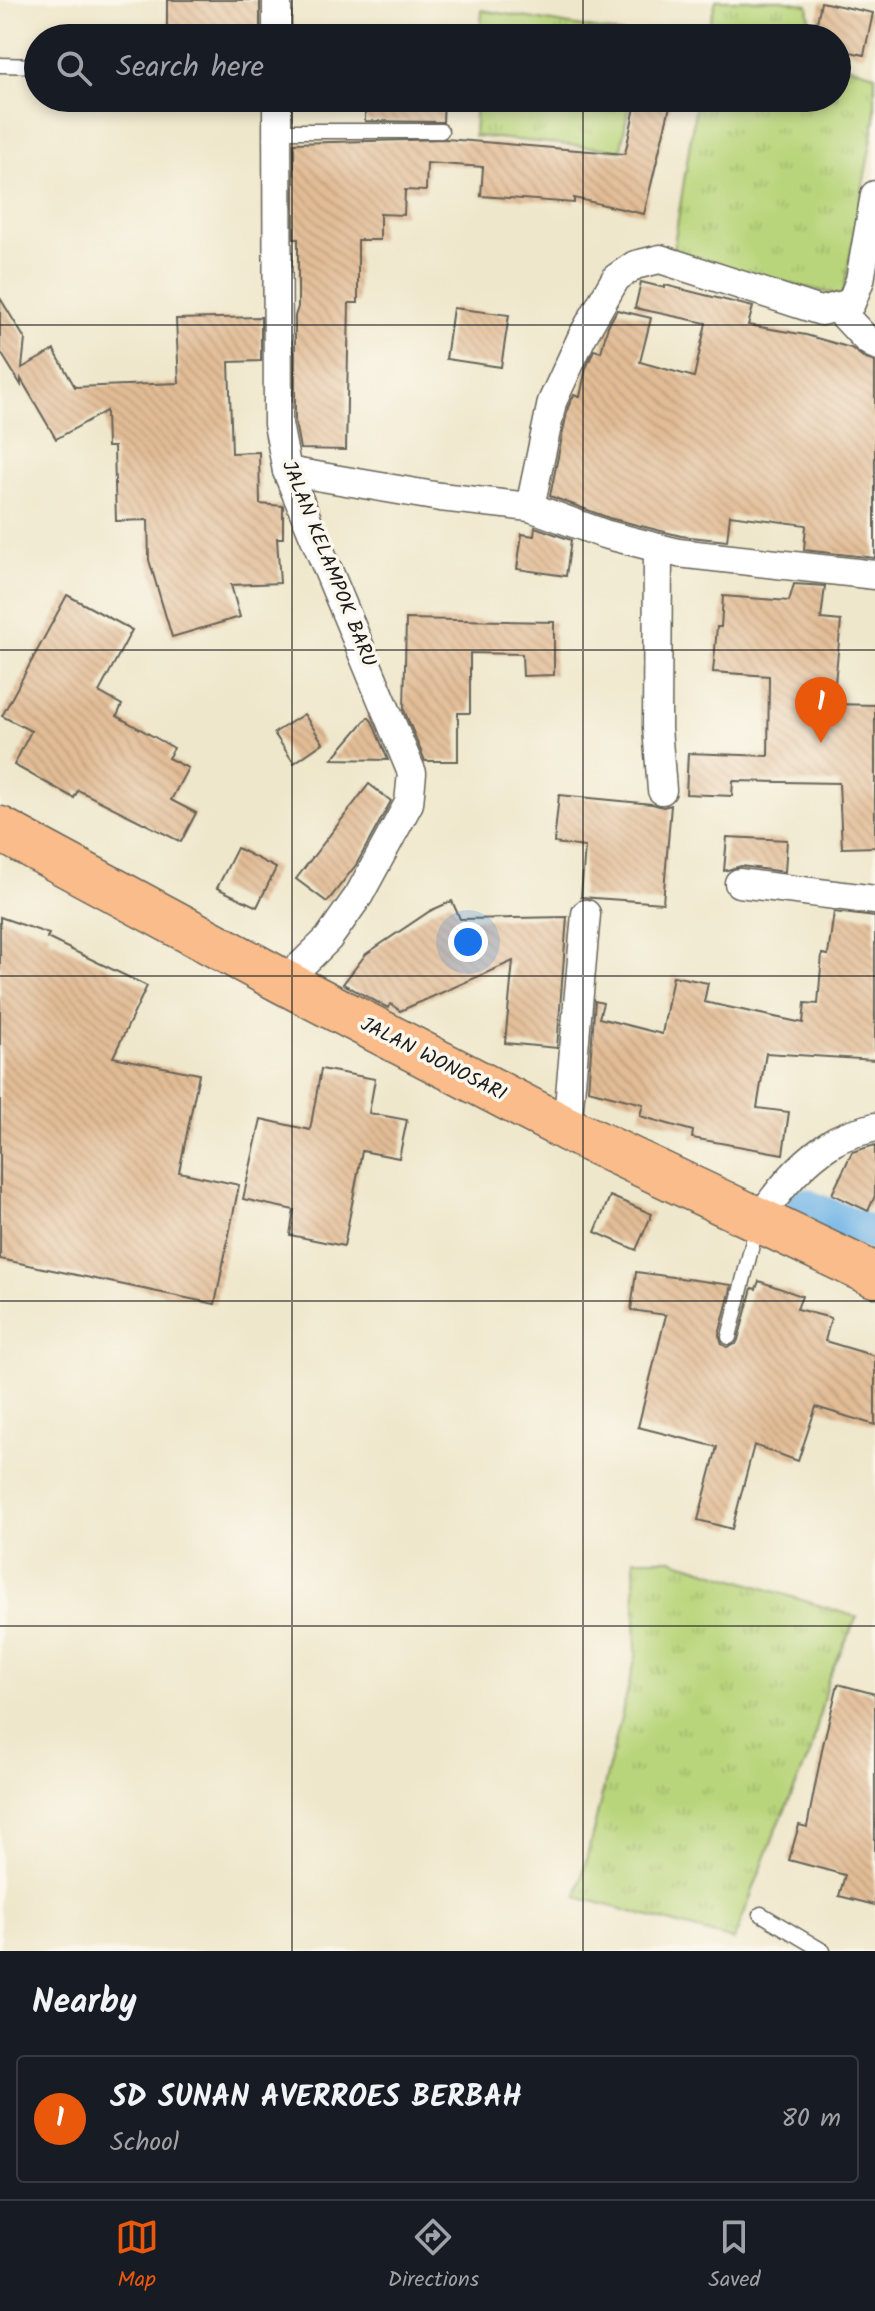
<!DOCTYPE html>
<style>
body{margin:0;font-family:Kalam,sans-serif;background:#20242c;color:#f1f3f6}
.you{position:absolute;left:468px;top:942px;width:28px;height:28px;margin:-20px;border:6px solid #fff;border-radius:50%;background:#1a73e8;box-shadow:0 0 0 12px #1a73e833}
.badge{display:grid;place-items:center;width:52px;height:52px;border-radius:50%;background:#ea580c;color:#fff;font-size:26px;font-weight:700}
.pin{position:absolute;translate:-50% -66px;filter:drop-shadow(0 2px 4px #0008)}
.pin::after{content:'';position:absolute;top:42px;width:28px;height:24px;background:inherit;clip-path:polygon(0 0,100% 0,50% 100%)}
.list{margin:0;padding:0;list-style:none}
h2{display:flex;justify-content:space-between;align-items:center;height:104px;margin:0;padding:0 32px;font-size:34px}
h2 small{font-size:26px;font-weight:400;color:#9ea1a6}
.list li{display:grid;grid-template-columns:52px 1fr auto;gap:24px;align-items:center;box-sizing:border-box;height:128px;margin:0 16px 16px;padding:0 16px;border:2px solid #363941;border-radius:8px}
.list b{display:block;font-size:30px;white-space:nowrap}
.list p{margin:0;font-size:26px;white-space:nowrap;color:#9ea1a6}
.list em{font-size:26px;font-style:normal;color:#9ea1a6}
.icon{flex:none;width:44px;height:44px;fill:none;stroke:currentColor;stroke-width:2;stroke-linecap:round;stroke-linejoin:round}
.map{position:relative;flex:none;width:875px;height:1951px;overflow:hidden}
.search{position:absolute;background:#171b24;box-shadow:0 4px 12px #0003;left:24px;right:24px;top:24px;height:88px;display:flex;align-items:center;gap:20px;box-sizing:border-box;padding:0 28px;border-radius:44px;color:#9ea1a6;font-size:30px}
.sheet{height:248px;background:#171b24}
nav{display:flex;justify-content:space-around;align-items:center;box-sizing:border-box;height:112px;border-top:2px solid #363941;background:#171b24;font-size:22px;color:#9ea1a6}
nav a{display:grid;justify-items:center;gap:4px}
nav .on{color:#ea580c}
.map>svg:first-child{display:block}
.grass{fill:url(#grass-tufts);stroke:#6a784c;stroke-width:2}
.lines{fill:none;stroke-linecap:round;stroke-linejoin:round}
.canal{stroke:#70b4e6;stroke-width:34}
.building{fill:url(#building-back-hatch)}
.lane-casing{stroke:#666359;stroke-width:17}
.street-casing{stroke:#666359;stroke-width:31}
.highway-casing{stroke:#666359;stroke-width:47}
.lane{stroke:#fff;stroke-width:14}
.street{stroke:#fff;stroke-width:28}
.highway{stroke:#f9bc8a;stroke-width:44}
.grid{fill:none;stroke:#1c1c1c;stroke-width:2;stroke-opacity:0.55}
.labels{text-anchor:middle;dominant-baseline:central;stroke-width:7;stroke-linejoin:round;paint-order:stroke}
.street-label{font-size:20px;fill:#1c1c1c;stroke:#fbf7ec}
</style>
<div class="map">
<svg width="875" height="1951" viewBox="0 0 875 1951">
<defs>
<pattern id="grass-tufts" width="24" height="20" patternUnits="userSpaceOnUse" patternTransform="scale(2)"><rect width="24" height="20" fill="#b9d57b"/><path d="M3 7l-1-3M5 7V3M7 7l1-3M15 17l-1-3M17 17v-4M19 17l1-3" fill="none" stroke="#9eb66a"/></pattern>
<pattern id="building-back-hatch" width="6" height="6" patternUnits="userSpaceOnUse" patternTransform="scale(2)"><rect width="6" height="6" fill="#e2bc95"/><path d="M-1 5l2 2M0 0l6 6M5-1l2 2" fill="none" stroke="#c1a180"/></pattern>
</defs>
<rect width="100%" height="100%" fill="#fbf7ec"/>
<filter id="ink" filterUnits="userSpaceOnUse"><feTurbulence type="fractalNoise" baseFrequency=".0125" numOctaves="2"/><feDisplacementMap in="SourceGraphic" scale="16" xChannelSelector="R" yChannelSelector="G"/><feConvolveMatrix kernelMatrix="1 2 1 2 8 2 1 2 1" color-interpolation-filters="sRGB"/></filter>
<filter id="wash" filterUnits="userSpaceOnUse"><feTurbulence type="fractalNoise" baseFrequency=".006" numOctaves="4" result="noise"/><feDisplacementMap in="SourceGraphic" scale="32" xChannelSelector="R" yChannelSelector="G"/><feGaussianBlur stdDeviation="1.8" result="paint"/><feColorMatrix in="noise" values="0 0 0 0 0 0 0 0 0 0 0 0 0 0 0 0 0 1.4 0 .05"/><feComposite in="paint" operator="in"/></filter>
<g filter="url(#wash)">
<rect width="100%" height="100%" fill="#efe7cb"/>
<g class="grass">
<path d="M 716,0 L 782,0 L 808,5 L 812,38 L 706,38 Z"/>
<path d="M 482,10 L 641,37 L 480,38 Z"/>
<path d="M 837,63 L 875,74 L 875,120 L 843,296 L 672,257 L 697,98 L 837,98 Z"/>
<path d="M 476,98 L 630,98 L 621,150 L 474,136 Z"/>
<path d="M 634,1559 L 670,1559 L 857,1617 L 828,1679 L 811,1752 L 776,1830 L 734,1940 L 577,1897 L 636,1656 Z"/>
</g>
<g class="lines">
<path class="canal" d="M 804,1205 L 875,1235"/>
</g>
<g id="blocks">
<g class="building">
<path d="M 167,0 L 260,0 L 260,34 L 238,34 L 238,32 L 167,31 Z"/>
<path d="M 821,2 L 873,13 L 864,55 L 837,49 L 837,38 L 814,38 Z"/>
<path d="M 365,98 L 444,98 L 443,122 L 365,121 Z"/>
<path d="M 637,98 L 672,98 L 644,214 L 574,198 L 574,203 L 481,196 L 483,167 L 427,163 L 426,191 L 405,190 L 404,215 L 380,214 L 380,240 L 358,240 L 358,303 L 349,303 L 346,450 L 300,449 L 295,422 L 295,316 L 298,307 L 298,239 L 294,239 L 294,143 L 446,139 L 625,154 Z"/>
<path d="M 641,282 L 665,288 L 665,285 L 753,307 L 748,325 L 806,335 L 851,348 L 866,359 L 875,362 L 875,558 L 804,550 L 806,525 L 730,515 L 727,541 L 681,536 L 609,518 L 550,496 L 568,407 L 574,395 L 580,397 L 586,368 L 594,350 L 601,352 L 608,326 L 617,310 L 651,318 L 640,362 L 694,377 L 706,323 L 635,308 Z"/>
<path d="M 0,298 L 25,339 L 22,368 L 54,350 L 75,387 L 179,383 L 176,319 L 261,317 L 261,361 L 229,362 L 232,453 L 259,452 L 260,504 L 283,506 L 283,538 L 277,538 L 280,583 L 231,585 L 240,617 L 172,637 L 149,560 L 148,520 L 116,521 L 114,447 L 107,447 L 106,411 L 56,439 L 21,379 L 21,385 L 0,351 Z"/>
<path d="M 453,308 L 509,315 L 501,367 L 446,359 Z"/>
<path d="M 535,527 L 571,540 L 566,576 L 517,569 L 522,534 L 534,536 Z"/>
<path d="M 794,584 L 825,586 L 821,619 L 841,621 L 833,704 L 875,705 L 875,847 L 842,848 L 839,783 L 733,781 L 732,796 L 686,794 L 688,753 L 768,756 L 769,676 L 713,672 L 717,627 L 721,627 L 723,596 L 789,601 Z"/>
<path d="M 67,595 L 132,630 L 99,692 L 122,705 L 117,716 L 174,748 L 168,758 L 188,768 L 171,800 L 196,813 L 181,842 L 78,790 L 74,798 L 14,765 L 31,731 L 2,716 Z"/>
<path d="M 406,619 L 554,622 L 554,675 L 523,676 L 522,654 L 470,653 L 470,713 L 458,713 L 458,761 L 425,761 L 404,710 Z"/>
<path d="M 304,714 L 323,743 L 294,763 L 274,733 Z"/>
<path d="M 368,717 L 372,721 L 388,760 L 332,759 Z"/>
<path d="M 369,784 L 391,801 L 356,865 L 327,902 L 296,879 Z"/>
<path d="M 559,795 L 652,804 L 663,807 L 671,805 L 663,903 L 581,897 L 585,847 L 554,843 Z"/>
<path d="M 727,837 L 787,840 L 785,872 L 741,866 L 724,871 Z"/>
<path d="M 237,848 L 276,868 L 257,907 L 217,888 Z"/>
<path d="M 452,901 L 460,919 L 567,917 L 557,1048 L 505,1043 L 513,961 L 400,1011 L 391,1004 L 388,1008 L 343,984 L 366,954 L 430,911 Z"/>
<path d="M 834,912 L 875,917 L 875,1060 L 766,1053 L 757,1108 L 789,1112 L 783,1154 L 692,1138 L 693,1131 L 640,1116 L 643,1104 L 588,1090 L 595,1001 L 603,1003 L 599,1018 L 662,1034 L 673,976 L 708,983 L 704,1002 L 803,1023 L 805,1003 L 818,1004 L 822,954 L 828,955 Z"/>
<path d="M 0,917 L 49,934 L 47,938 L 147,986 L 113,1057 L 199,1074 L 179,1172 L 239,1185 L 215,1304 L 0,1259 Z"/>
<path d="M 321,1069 L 375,1079 L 369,1113 L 407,1120 L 399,1158 L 362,1151 L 344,1246 L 290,1235 L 294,1210 L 243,1199 L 261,1119 L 310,1130 Z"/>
<path d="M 875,1145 L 875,1196 L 868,1211 L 832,1194 L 852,1152 Z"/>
<path d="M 610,1196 L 652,1214 L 636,1250 L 595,1232 Z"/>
<path d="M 636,1272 L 732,1285 L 719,1335 L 722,1344 L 727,1347 L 736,1344 L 738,1340 L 752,1288 L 756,1289 L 759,1281 L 802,1296 L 797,1309 L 831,1318 L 825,1341 L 875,1356 L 875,1425 L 816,1407 L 798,1461 L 754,1445 L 732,1529 L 698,1520 L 717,1447 L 638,1427 L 666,1315 L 631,1310 Z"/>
<path d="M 838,1684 L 875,1694 L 875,1905 L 839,1896 L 845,1875 L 789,1860 L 799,1825 L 807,1827 L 823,1745 Z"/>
</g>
</g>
</g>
<g filter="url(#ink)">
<use href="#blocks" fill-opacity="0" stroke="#666359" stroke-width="2"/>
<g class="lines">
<defs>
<g id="lane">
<path d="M 0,65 L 38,66"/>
<path d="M 277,131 L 441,131"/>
<path d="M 729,1337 L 757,1225"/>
<path d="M 761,1914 L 823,1951"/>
</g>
<g id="street">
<path d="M 277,0 L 277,38"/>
<path d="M 277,98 L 278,424 L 287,471 L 412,773 L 409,803 L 359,895 L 328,939 L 284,982"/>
<path d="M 836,307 L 867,340 L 875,345"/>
<path d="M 287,471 L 440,497 L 530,507 L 604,534 L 678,553 L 875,575"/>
<path d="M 530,507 L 552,402 L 582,337 L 616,278 L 635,265 L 660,259 L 821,311 L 851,303 L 860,280 L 875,195"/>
<path d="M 658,548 L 657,728 L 662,790"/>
<path d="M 739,883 L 875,900"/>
<path d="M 567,1129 L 586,914"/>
<path d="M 758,1221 C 778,1190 801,1162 833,1142 C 845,1134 862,1131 875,1127"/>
</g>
<path id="highway" d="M 0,829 L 284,982 L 567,1129 L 875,1275"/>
</defs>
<use href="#lane" class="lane-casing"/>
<use href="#street" class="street-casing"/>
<use href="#highway" class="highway-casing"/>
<use href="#lane" class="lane"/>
<use href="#street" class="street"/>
<use href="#highway" class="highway"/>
</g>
</g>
<path class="grid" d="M 292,0 L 292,38M 583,0 L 583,38M 292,98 L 292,1951M 583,98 L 583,1951M 0,325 L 875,325M 0,650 L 875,650M 0,976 L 875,976M 0,1301 L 875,1301M 0,1626 L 875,1626"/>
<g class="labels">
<g class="street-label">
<text transform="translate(328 564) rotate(68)">JALAN KELAMPOK BARU</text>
<text transform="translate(433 1060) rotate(27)">JALAN WONOSARI</text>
</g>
</g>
</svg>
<div class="you"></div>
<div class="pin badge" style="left:821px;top:743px">1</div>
<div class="search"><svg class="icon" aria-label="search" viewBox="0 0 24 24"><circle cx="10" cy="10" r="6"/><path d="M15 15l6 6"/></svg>Search here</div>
</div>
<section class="sheet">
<h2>Nearby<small></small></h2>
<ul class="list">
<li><span class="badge">1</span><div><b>SD SUNAN AVERROES BERBAH</b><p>School</p></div><em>80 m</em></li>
</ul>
</section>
<nav>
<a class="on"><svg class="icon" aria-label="map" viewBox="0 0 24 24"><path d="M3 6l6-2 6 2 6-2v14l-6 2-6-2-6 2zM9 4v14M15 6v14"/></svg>Map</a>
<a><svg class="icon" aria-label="directions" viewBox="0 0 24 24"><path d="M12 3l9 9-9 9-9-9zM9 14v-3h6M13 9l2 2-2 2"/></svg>Directions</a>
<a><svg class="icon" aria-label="saved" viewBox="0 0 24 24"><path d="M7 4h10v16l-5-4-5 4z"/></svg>Saved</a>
</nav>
